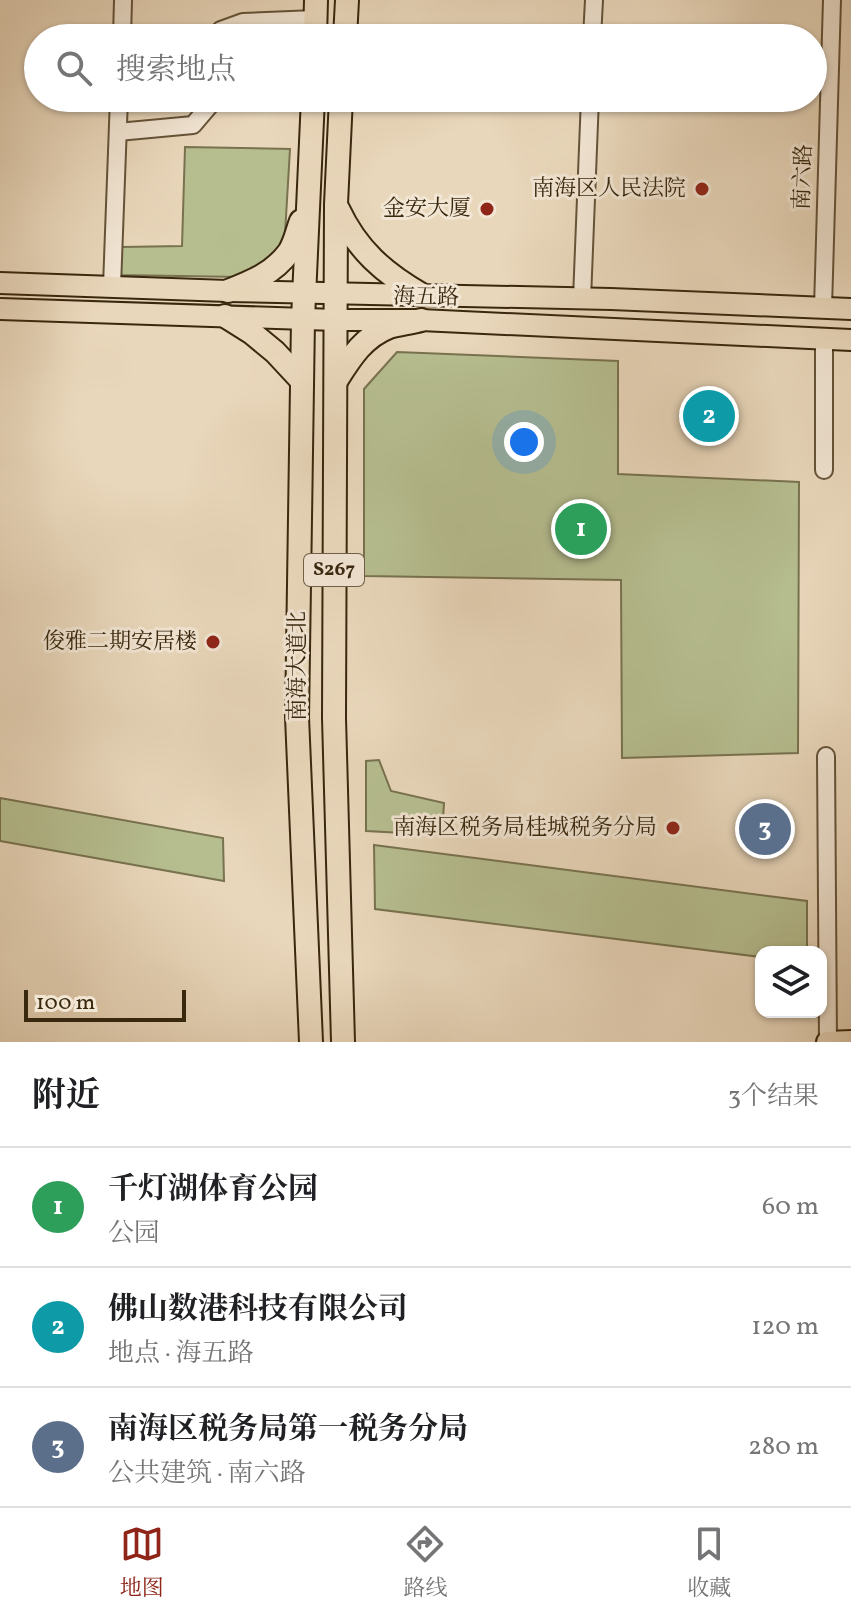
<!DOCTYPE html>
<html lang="zh">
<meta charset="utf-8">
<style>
body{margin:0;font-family:Vollkorn,"Noto Serif SC",serif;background:#f2f2f2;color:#202124}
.controls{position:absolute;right:24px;bottom:24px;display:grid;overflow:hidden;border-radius:16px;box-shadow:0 2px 6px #0004}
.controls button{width:72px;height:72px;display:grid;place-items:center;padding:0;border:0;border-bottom:2px solid #e0e0e0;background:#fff;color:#202124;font:40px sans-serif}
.scale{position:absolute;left:24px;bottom:20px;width:162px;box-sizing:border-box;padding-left:8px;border:4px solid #39270e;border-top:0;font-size:22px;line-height:28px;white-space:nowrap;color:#39270e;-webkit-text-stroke:6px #f1e5d3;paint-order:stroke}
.you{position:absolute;left:524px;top:442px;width:28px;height:28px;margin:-20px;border:6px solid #fff;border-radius:50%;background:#1a73e8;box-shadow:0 0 0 12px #1a73e833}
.badge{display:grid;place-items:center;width:52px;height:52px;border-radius:50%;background:#8f2418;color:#fff;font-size:26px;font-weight:700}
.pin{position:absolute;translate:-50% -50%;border:4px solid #fff;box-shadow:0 2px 8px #0006}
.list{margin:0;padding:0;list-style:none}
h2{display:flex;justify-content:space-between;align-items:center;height:104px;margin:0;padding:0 32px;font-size:34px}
h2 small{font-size:26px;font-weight:400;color:#757577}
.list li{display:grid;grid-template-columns:52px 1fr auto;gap:24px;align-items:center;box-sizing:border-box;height:120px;padding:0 32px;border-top:2px solid #e0e0e0}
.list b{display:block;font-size:30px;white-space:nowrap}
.list p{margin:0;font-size:26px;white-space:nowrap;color:#757577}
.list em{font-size:26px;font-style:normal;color:#757577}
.icon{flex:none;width:44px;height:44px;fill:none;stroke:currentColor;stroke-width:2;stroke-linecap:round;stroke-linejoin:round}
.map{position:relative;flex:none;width:851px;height:1042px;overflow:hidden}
.search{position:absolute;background:#fff;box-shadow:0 2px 6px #0004;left:24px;right:24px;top:24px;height:88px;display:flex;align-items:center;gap:20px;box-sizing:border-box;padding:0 28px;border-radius:44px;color:#757577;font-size:30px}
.sheet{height:464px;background:#fff}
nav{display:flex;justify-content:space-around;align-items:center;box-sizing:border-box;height:112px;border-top:2px solid #e0e0e0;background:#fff;font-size:22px;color:#757577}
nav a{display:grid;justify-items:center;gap:4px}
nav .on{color:#8f2418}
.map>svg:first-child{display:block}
.green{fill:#b6be90;stroke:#78724f;stroke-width:2}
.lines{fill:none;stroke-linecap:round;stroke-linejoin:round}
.minor-casing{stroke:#655339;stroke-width:20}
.major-casing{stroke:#39270e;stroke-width:24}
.highway-casing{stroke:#39270e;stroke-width:26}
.minor{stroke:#f1e5d3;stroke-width:16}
.major{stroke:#e9d7bb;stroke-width:20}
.highway{stroke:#e9d7bb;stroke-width:22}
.poi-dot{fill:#8f2418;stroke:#f1e5d3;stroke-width:3}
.labels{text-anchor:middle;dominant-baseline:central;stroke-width:6;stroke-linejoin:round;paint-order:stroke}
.shield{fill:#f1e5d3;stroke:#706049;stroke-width:2}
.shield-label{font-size:20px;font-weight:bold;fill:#39270e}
.street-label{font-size:22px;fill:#39270e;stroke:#f1e5d3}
.poi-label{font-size:22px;fill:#39270e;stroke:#f1e5d3;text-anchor:end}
</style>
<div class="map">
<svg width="851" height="1042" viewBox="0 0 851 1042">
<rect width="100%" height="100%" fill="#e9d7bb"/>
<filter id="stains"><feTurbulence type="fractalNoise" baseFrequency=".0025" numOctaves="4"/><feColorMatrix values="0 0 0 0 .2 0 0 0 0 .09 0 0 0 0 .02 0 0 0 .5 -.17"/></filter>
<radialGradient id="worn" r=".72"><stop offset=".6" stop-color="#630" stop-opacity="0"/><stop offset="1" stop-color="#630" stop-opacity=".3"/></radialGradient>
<g class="green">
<path d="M 185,147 L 290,149 L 285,234 L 274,258 L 240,277 L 119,275 L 122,247 L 182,246 Z"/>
<path d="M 397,352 L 618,361 L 618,474 L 799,482 L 798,753 L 622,758 L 621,580 L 364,576 L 364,389 Z"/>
<path d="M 379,760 L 391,791 L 444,803 L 442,835 L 366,831 L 366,761 Z"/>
<path d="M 0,798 L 223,838 L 224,881 L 0,841 Z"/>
<path d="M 374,845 L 807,901 L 807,952 L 761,952 L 761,957 L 375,909 Z"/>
</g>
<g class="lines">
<defs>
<g id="minor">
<path d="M 122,38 L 123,0"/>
<path d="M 220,38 L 221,30 L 243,22 L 315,19"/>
<path d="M 592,38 L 594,0"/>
<path d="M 118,132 L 193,125 L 210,105 L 211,98"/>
<path d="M 112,286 L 119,98"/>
<path d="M 582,299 L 590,98"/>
<path d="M 823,308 L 832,0"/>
<path d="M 824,338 L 824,470"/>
<path d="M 826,756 L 828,1042"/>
</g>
<g id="major">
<path d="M 0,283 L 228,291 L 611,299 L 851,309"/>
<path d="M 0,309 L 336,320 L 421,320 L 851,340"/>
<path d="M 827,1042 L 851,1041"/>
</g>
<g id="highway">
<path d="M 315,38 L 316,0"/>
<path d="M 345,38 L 347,0"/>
<path d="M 341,98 L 336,204 L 334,718 L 343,1042"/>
<path d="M 338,209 C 357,250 384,273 422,295"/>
<path d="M 228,291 C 251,282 274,273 289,252 C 295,243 297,231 301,221"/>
<path d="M 225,316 L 252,333 L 275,352 L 302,381"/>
<path d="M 336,381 C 350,359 363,337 389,327 C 399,324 411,323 421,320"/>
<path d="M 311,1042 L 297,717 L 303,319 L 313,98"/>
</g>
</defs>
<use href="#minor" class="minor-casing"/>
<use href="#major" class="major-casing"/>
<use href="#highway" class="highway-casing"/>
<use href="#minor" class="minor"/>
<use href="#major" class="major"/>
<use href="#highway" class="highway"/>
</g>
<g class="poi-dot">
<circle cx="702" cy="189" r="8"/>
<circle cx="487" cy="209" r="8"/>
<circle cx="213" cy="642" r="8"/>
<circle cx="673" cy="828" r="8"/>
</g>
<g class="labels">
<rect class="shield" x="304" y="554" width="60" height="32" rx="6"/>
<g class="shield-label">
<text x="334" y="570">S267</text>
</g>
<g class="street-label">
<text transform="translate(804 177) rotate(-88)">南六路</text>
<text transform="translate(426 298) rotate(1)">海五路</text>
<text transform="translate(298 666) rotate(-90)">南海大道北</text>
</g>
<g class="poi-label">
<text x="686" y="189">南海区人民法院</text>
<text x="471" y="209">金安大厦</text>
<text x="197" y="642">俊雅二期安居楼</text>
<text x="657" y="828">南海区税务局桂城税务分局</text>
</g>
</g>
<rect width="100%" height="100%" filter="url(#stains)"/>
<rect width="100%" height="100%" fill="url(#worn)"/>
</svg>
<div class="controls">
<button><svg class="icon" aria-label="layers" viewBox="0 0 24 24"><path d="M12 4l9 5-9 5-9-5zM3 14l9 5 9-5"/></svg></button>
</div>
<div class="scale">100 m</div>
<div class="you"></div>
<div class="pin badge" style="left:581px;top:529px;background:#2e9e5b">1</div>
<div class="pin badge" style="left:709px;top:416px;background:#0f9aa8">2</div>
<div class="pin badge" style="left:765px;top:829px;background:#5c6f8a">3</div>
<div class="search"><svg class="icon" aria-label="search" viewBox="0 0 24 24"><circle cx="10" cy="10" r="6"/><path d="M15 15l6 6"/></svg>搜索地点</div>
</div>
<section class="sheet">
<h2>附近<small>3个结果</small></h2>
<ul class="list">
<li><span class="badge" style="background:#2e9e5b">1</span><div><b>千灯湖体育公园</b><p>公园</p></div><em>60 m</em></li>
<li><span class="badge" style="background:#0f9aa8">2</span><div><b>佛山数港科技有限公司</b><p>地点 · 海五路</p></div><em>120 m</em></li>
<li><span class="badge" style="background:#5c6f8a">3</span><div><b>南海区税务局第一税务分局</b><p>公共建筑 · 南六路</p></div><em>280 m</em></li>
</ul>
</section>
<nav>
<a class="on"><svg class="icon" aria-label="map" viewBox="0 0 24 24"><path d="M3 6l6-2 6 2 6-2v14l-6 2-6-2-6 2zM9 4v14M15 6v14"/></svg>地图</a>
<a><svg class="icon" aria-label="directions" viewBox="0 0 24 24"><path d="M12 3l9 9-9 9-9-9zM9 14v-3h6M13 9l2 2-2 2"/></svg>路线</a>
<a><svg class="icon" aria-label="saved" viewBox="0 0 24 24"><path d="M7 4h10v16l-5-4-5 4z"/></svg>收藏</a>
</nav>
